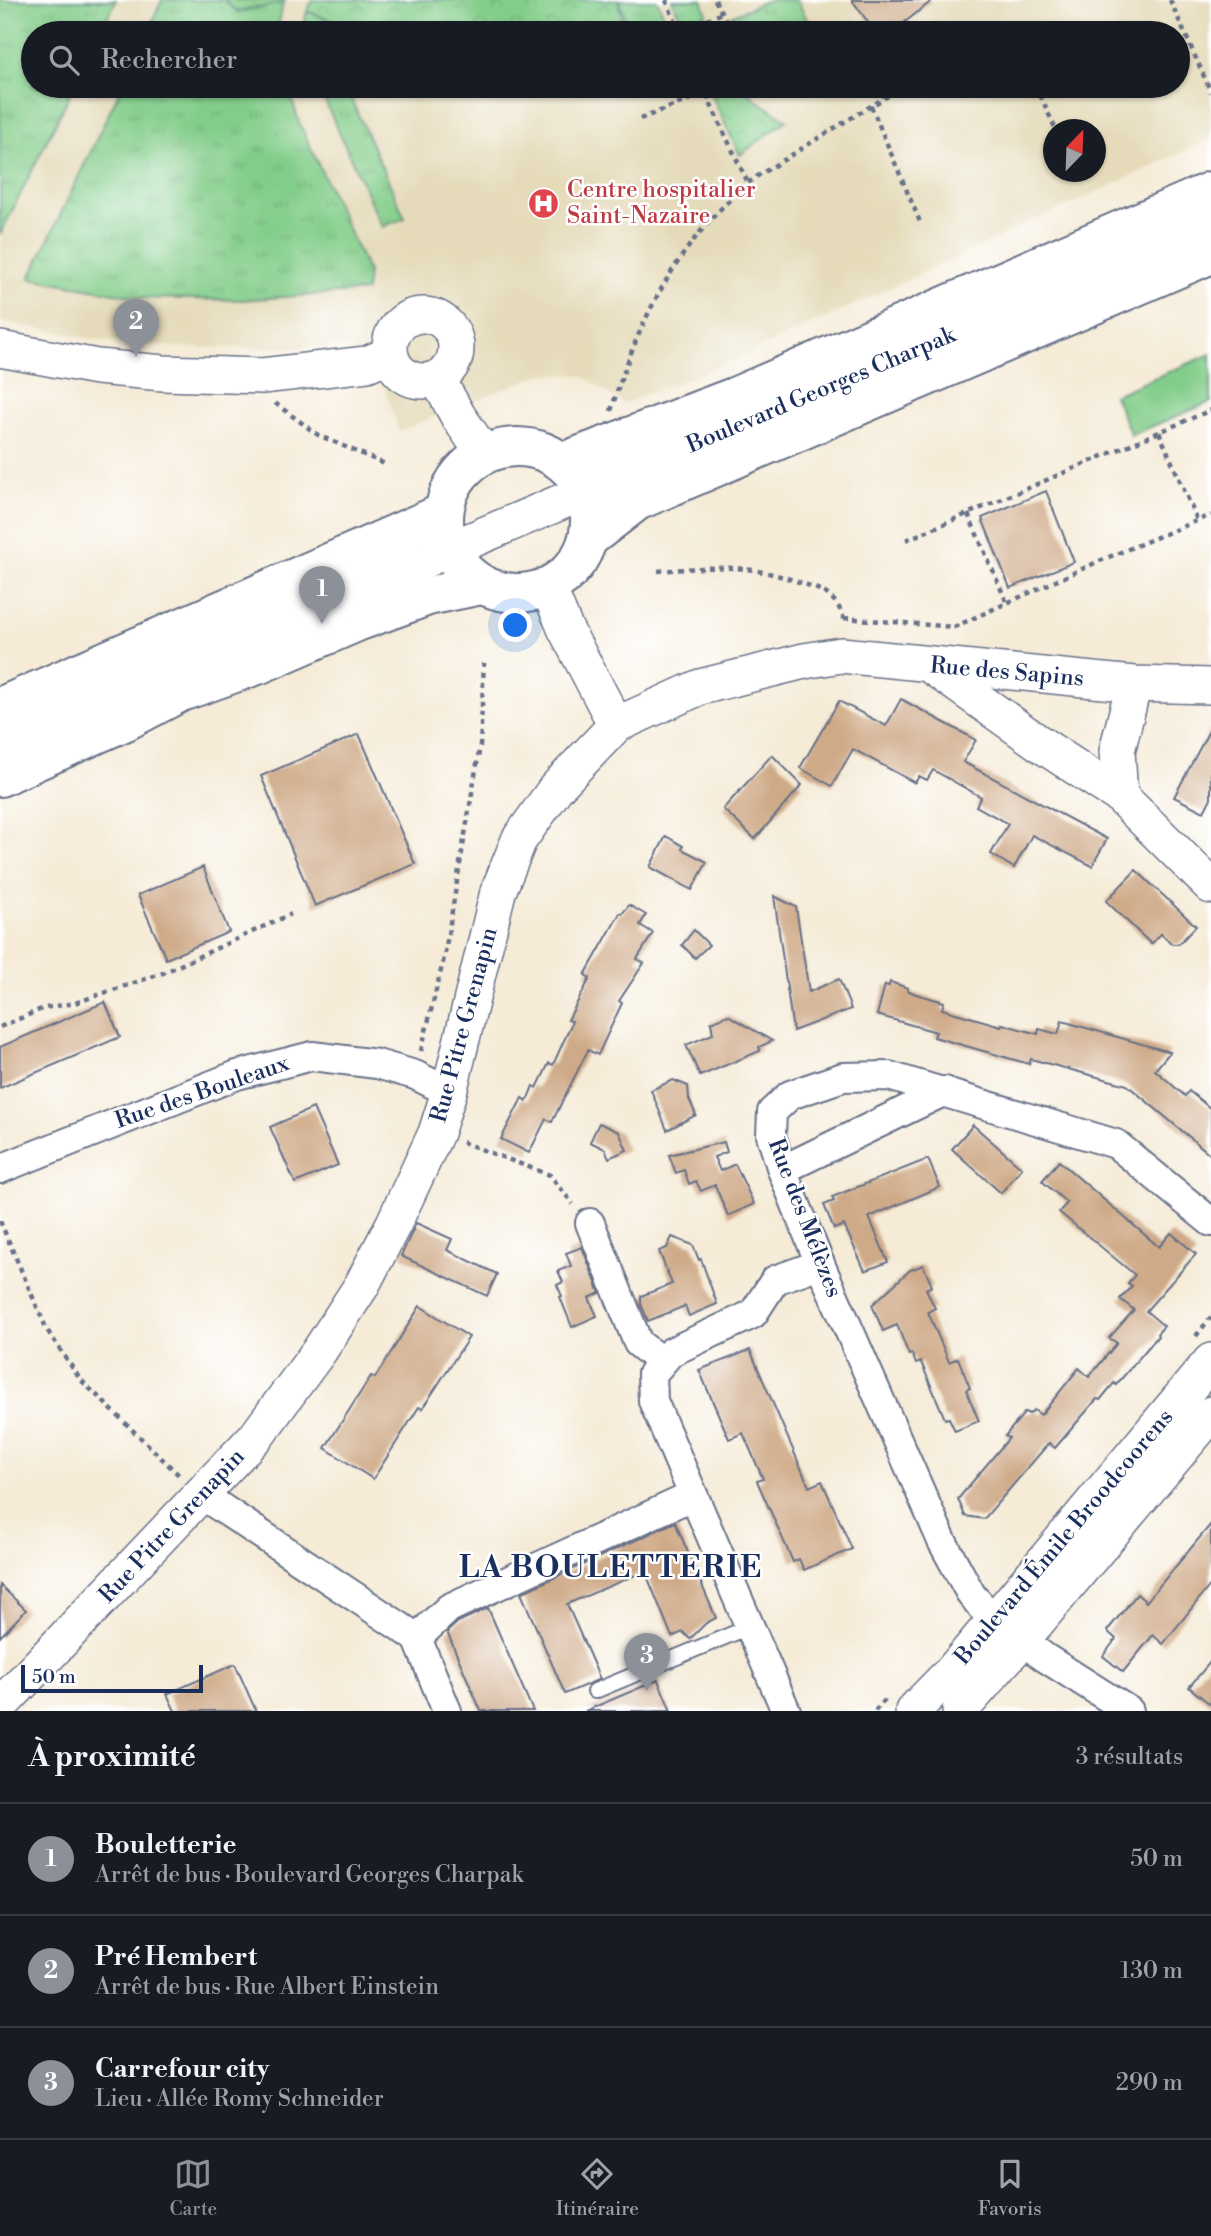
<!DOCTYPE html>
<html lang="fr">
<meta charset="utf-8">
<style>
body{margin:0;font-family:"Libre Bodoni",serif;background:#242831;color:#f1f3f6}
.compass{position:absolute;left:1043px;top:119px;width:63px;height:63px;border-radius:50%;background:#171b24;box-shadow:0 2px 5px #0004;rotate:23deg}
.scale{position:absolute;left:21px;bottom:18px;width:182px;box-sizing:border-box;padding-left:7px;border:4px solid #1b2f5e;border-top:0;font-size:19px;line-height:24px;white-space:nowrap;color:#1b2f5e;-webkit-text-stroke:5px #fff;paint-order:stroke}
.you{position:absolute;left:516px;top:626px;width:24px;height:24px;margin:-18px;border:5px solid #fff;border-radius:50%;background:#1a73e8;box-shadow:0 0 0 10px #1a73e833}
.badge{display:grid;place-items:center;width:46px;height:46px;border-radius:50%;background:#8c9099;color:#fff;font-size:23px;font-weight:700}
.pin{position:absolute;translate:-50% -58px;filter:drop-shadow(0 2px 4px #0008)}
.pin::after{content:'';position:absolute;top:37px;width:24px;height:21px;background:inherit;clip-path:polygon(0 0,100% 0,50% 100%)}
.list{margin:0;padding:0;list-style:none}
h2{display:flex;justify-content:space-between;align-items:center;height:91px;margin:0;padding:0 28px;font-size:30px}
h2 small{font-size:23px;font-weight:400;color:#9ea1a6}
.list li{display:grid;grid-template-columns:46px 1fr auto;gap:21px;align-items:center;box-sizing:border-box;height:112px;padding:0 28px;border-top:2px solid #363941}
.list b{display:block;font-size:26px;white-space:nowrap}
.list p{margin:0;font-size:23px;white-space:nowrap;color:#9ea1a6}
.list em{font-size:23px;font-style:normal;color:#9ea1a6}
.icon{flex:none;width:38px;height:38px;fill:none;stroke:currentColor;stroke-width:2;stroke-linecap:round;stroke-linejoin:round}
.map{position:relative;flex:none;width:1211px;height:1711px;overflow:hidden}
.search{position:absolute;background:#171b24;box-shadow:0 2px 5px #0004;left:21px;right:21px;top:21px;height:77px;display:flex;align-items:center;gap:18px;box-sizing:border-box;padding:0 24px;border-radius:38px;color:#9ea1a6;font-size:26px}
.sheet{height:427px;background:#171b24}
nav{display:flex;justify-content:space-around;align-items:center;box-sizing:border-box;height:98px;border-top:2px solid #363941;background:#171b24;font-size:19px;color:#9ea1a6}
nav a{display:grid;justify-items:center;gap:4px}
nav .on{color:#8c9099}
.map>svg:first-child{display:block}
.built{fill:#e5dbba;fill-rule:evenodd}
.grass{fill:url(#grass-tufts);stroke:#4f7e74;stroke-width:2}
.park{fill:url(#park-crowns);stroke:#4f7e74;stroke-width:2}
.pitch{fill:#83cd8a;stroke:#4f7e74;stroke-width:2}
.building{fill:#cfaa88}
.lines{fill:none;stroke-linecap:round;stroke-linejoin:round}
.service-casing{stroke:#677188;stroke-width:18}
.minor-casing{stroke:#677188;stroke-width:32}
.tertiary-casing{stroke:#677188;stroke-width:38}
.secondary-casing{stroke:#677188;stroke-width:42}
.path{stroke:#677188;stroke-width:4.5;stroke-dasharray:5 5;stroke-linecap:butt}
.service{stroke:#fff;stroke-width:14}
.minor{stroke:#fff;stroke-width:28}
.tertiary{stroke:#fff;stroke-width:35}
.secondary{stroke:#fff;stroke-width:38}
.labels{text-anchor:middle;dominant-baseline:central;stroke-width:5;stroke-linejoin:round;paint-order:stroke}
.health-label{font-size:23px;fill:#be3a42;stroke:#fff;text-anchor:start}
.street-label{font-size:23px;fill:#1b2f5e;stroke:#fff}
.district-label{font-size:30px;font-weight:bold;letter-spacing:2px;fill:#1b2f5e;stroke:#fff}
</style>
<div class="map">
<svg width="1211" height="1711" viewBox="0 0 1211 1711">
<defs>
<pattern id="grass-tufts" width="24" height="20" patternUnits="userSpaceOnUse" patternTransform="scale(1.75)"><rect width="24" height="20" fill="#83cd8a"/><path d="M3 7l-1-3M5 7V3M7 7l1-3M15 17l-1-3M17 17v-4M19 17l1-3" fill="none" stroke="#71b07a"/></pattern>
<pattern id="park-crowns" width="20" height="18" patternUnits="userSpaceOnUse" patternTransform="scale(1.75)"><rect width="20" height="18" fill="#83cd8a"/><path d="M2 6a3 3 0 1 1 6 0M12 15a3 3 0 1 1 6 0" fill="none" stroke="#71b07a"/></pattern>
</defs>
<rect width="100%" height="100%" fill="#fff"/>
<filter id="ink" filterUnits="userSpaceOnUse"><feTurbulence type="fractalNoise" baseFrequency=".0143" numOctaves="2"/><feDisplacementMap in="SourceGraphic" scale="14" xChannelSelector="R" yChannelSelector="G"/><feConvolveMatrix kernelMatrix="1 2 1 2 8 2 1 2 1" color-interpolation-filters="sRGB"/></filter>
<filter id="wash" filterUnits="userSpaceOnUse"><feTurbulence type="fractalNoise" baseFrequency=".00686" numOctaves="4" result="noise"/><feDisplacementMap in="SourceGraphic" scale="28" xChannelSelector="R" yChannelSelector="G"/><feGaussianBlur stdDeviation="1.57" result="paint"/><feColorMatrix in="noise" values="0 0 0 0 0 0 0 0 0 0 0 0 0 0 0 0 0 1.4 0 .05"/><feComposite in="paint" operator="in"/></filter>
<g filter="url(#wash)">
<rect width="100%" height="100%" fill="#f5ebd7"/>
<path class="built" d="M 116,0 L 1211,0 L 1211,139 L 730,362 L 623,404 L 584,376 L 542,374 L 399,431 L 385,389 L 349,347 L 194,348 L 133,344 L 99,340 L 0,321 L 0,235 L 74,86 L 1178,86 L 1178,33 L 100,33 ZM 1054,130 L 1096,130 L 1096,172 L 1054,172 Z"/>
<g class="grass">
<path d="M 0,0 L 116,0 L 100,33 L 33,33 L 33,86 L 74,86 L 0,235 Z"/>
<path d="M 162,0 L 224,0 L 238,12 L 283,3 L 277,33 L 147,33 Z"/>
<path d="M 619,0 L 657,0 L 670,29 L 661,33 L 631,33 Z"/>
<path d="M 672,0 L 702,0 L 707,14 L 683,25 Z"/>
<path d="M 768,0 L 797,0 L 814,33 L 743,33 L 731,16 Z"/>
<path d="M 307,11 L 363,33 L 302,33 Z"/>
<path d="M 122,86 L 288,86 L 300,125 L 368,272 L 366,291 L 241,300 L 142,298 L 30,278 Z"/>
<path d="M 318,86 L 379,86 L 351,99 L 405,218 L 382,227 Z"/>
</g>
<g class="park">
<path d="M 224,0 L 285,0 L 283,3 L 237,12 Z"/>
<path d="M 313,0 L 617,0 L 623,18 L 591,33 L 363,33 L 307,11 Z"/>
<path d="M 735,86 L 743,86 L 756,100 L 787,120 L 740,155 L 712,96 Z"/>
</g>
<path class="pitch" d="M 1211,354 L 1211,402 L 1131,435 L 1114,395 Z"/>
<g id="blocks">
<g class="building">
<path d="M 852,0 L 933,0 L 891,33 L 876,33 Z"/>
<path d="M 1046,491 L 1074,562 L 1010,588 L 982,518 Z"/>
<path d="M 901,699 L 976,740 L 963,762 L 1107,839 L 1092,866 L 1032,835 L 1014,868 L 991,854 L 1008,824 L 976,806 L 981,797 L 933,770 L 927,780 L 919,776 L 915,783 L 853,749 L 832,786 L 800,768 L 839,701 L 886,726 Z"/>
<path d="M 1211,727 L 1211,798 L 1204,812 L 1174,797 Z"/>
<path d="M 359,734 L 415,864 L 315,906 L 261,776 Z"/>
<path d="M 772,755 L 802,785 L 755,839 L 723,809 Z"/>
<path d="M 666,836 L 683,846 L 682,849 L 707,862 L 692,890 L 650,867 Z"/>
<path d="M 203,867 L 229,932 L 166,959 L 138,895 Z"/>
<path d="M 1136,870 L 1196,926 L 1179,944 L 1172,944 L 1161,934 L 1151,944 L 1106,901 Z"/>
<path d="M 774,896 L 796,907 L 809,992 L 839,979 L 851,1009 L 793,1031 Z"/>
<path d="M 629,905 L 646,915 L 640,925 L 653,933 L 637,959 L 644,963 L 619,1001 L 622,1003 L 598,1055 L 588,1050 L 552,1122 L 546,1119 L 529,1153 L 501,1139 L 522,1098 L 527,1101 L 533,1086 L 537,1088 L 549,1063 L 553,1065 L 570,1027 L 572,1021 L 568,1020 L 590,978 L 585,975 L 620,913 L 622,914 Z"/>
<path d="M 694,930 L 709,945 L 695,958 L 682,945 Z"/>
<path d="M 890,982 L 908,988 L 907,990 L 916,994 L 944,1002 L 942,1009 L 1001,1026 L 1002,1024 L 1038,1034 L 1039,1029 L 1058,1034 L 1062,1021 L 1170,1052 L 1155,1070 L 1185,1096 L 1189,1091 L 1211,1109 L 1211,1155 L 1127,1085 L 1031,1059 L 1029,1064 L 934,1037 L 936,1032 L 877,1015 L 885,985 L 889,986 Z"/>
<path d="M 105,1002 L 120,1037 L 0,1088 L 0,1047 Z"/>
<path d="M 728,1015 L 772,1041 L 759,1047 L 760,1051 L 700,1076 L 686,1045 L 713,1034 L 711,1022 Z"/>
<path d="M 673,1080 L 688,1086 L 689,1099 L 696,1115 L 667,1130 L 651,1090 Z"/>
<path d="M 313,1108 L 338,1165 L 295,1183 L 270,1127 Z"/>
<path d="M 599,1123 L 619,1132 L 627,1150 L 609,1158 L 605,1149 L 590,1142 Z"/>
<path d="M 973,1125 L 1022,1168 L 1001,1193 L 952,1149 Z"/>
<path d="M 724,1142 L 727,1152 L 714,1157 L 720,1171 L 735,1164 L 754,1204 L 728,1216 L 715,1185 L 701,1191 L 696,1181 L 689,1184 L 684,1170 L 676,1173 L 669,1155 Z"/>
<path d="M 928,1159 L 940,1187 L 869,1217 L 888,1262 L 865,1271 L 844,1225 L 834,1229 L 824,1205 L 834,1201 L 832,1197 Z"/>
<path d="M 1059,1161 L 1159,1247 L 1171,1233 L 1196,1254 L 1146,1311 L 1164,1326 L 1157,1334 L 1158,1336 L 1116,1385 L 1114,1383 L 1100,1400 L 1097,1399 L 1055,1448 L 1049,1443 L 984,1519 L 965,1516 L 958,1499 L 1009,1438 L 1005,1436 L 1025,1412 L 1029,1414 L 1034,1410 L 1041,1415 L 1079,1368 L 1089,1377 L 1117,1343 L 1109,1338 L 1134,1310 L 1120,1299 L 1132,1286 L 1128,1283 L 1135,1275 L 1059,1212 L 1067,1203 L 1042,1181 Z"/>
<path d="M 416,1223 L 452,1239 L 447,1250 L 497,1274 L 487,1296 L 401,1256 Z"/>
<path d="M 672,1237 L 693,1245 L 699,1260 L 701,1259 L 717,1304 L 689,1316 L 685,1306 L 648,1321 L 641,1304 L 641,1296 L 672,1284 L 659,1251 L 667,1248 Z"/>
<path d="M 582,1247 L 600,1293 L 589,1298 L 597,1316 L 572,1327 L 560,1297 L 562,1296 L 557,1285 L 563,1282 L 558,1271 L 571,1266 L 566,1253 Z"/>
<path d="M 923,1265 L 932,1286 L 926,1289 L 935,1308 L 928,1312 L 949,1362 L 958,1358 L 970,1388 L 966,1390 L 979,1421 L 955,1431 L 949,1418 L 945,1419 L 921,1362 L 916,1364 L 912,1354 L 909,1355 L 897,1325 L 883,1331 L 872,1305 L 910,1270 Z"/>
<path d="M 420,1306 L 469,1337 L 422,1409 L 419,1407 L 373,1479 L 325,1448 L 371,1376 L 375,1378 Z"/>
<path d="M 750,1350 L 809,1487 L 822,1481 L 852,1549 L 804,1570 L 799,1559 L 793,1562 L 757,1481 L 763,1479 L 743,1433 L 729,1439 L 699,1370 Z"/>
<path d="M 675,1522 L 716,1618 L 706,1623 L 690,1639 L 683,1632 L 672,1637 L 645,1571 L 567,1604 L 600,1679 L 565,1694 L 521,1593 Z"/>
<path d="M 1211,1524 L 1211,1584 L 1163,1644 L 1153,1635 L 1123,1672 L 1103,1656 L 1116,1639 L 1107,1631 L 1137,1594 L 1146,1602 Z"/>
<path d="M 0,1585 L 26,1610 L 0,1637 Z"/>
<path d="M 488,1608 L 533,1711 L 481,1711 L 447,1632 L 458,1622 Z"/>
<path d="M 1211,1661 L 1211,1705 L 1189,1687 Z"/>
<path d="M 235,1664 L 256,1711 L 175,1711 L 167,1694 Z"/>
<path d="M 658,1680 L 671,1711 L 585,1711 Z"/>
</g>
</g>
</g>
<g filter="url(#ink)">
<use href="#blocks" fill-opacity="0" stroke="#677188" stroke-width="2"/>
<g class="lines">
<defs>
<path id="service" d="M 595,1691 L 749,1627"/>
<g id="minor">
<path d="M 0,1169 L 237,1075 L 312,1056 L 377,1064 L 415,1075 L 449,1092"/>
<path d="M 782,1170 L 945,1091"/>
<path d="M 590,1223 L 638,1343 L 662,1362"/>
<path d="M 202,1495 L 417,1638 L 447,1711"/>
<path d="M 417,1638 L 449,1608 L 692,1496"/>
<path d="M 786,1711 L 653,1401 L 652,1374 L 671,1352 L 753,1314 L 775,1280 L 820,1264"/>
<path d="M 1129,1711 L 1044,1657 L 995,1620 L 972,1596 L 942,1541 L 820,1264 L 782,1170 L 771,1135 L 772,1112 L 790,1095 L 843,1077 L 889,1076 L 1116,1144 L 1211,1222"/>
</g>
<g id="tertiary">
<circle cx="423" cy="348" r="33"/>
<path d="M 0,349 L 97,367 L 163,373 L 262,376 L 367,364 L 390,354"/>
<path d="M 437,378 L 458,416 L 484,454"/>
<path d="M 548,587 L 565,628 L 616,725"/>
<path d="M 931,666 L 1039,743 L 1120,796 L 1211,886"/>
<path d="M 0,741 L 1211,225"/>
<path d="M 1120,796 L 1117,751 L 1134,684"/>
<path d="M 0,1706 L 258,1434 L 320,1350 L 362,1285 L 394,1223 L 436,1133 L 449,1092 L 498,892 L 519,840 L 556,788 L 616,725 L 700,687 L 804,661 L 841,655 L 1134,684 L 1211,686"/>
<path d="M 913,1711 L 954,1669 L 1211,1361"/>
<path d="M 960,1711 L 1022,1640 L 1211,1414"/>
</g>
<g id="secondary">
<circle cx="517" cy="520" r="73"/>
<path d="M 563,462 L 734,397 L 1211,191"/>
<path d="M 589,538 L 637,501 L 1211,254"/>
<path d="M 0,707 L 443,513"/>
<path d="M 0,777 L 126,721 L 181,692 L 260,664 L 357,622 L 428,596 L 482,585"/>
</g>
</defs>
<use href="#service" class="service-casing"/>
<use href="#minor" class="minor-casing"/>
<use href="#tertiary" class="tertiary-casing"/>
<use href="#secondary" class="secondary-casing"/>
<g class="path">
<path d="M 666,0 L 680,33"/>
<path d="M 715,0 L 732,33"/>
<path d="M 1170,0 L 1211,92"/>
<path d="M 680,33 L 720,14"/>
<path d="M 702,86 L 748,183"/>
<path d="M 823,86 L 887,96"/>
<path d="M 1036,86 L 1056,130"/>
<path d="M 871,106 L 920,222"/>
<path d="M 640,119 L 724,86"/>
<path d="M 275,403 L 318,435 L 385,464"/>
<path d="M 611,411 C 638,322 675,246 747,184 C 759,174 774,166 787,158 C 821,136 854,116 888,96"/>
<path d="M 1159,432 L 1197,520"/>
<path d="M 968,514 L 1007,603"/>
<path d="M 906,540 L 1211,410"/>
<path d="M 658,571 C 713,567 743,563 796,581 C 821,590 835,593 844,619"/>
<path d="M 844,618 L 954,627 L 1104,559 L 1211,515"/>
<path d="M 0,1027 L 44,1008 L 75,1003 L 163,973 L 291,914"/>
<path d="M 421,1051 L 444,958 L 480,746 L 484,663"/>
<path d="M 462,1142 L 550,1175 L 573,1204"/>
<path d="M 0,1221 L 47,1330 L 80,1379 L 180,1476"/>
<path d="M 1196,1336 L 1211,1317"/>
<path d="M 875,1711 L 886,1699"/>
</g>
<use href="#service" class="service"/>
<use href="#minor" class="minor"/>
<use href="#tertiary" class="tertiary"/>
<use href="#secondary" class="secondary"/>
</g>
</g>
<defs>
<symbol id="hospital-disc" viewBox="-11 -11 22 22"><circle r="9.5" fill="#e0444e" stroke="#fff"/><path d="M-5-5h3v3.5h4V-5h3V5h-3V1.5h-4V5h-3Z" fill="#fff"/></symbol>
</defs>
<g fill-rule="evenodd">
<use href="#hospital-disc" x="526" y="186" width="35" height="35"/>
</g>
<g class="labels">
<g class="health-label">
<text x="567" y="190">Centre hospitalier<tspan x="567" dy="26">Saint-Nazaire</tspan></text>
</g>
<g class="street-label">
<text transform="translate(821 390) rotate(-23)">Boulevard Georges Charpak</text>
<text transform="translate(1007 672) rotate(5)">Rue des Sapins</text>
<text transform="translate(464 1025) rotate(-75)">Rue Pitre Grenapin</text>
<text transform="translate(202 1092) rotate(-19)">Rue des Bouleaux</text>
<text transform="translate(805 1218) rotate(69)">Rue des Mélèzes</text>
<text transform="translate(172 1526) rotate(-47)">Rue Pitre Grenapin</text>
<text transform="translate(1064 1537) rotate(-50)">Boulevard Émile Broodcoorens</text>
</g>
<g class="district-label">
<text x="611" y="1568">LA BOULETTERIE</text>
</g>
</g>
</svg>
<svg class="compass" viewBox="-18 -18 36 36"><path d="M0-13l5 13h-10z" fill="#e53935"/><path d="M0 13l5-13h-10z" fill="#9ea1a6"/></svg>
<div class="scale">50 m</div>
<div class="you"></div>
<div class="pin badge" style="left:322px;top:624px">1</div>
<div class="pin badge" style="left:136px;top:357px">2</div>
<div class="pin badge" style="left:647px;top:1691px">3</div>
<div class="search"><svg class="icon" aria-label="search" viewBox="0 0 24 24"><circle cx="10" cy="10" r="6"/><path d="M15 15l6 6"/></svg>Rechercher</div>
</div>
<section class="sheet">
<h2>À proximité<small>3 résultats</small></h2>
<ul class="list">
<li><span class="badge">1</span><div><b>Bouletterie</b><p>Arrêt de bus · Boulevard Georges Charpak</p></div><em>50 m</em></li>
<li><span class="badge">2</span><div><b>Pré Hembert</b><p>Arrêt de bus · Rue Albert Einstein</p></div><em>130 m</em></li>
<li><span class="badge">3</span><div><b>Carrefour city</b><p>Lieu · Allée Romy Schneider</p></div><em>290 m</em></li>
</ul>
</section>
<nav>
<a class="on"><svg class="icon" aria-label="map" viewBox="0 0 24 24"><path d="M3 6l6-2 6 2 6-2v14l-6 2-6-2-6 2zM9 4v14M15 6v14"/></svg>Carte</a>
<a><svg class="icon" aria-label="directions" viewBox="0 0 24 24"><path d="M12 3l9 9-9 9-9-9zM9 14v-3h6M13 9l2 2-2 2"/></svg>Itinéraire</a>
<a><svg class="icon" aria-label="saved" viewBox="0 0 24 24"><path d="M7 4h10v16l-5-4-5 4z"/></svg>Favoris</a>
</nav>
